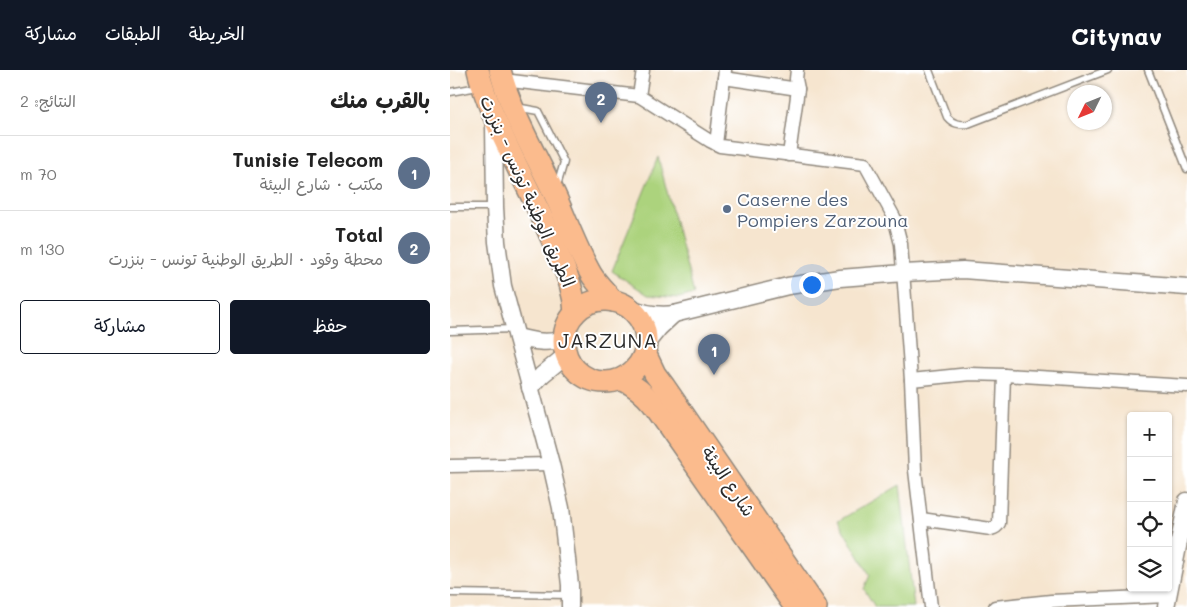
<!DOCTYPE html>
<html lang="ar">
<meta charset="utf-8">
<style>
body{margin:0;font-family:Mali,"Playpen Sans Arabic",sans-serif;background:#f6f6f6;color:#222;direction:rtl}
.controls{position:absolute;right:15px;bottom:15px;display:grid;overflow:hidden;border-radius:5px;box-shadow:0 1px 4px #0004}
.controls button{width:45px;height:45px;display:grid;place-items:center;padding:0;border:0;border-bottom:1px solid #e0e0e0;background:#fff;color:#222;font:25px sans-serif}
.compass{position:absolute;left:617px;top:15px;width:45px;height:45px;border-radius:50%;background:#fff;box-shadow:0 1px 4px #0004;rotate:227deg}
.you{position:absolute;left:361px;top:214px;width:18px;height:18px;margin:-12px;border:4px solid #fff;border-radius:50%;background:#1a73e8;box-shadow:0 0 0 8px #1a73e833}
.badge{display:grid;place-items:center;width:32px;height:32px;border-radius:50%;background:#111827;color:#fff;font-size:16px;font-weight:700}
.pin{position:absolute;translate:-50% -41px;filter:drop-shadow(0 1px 2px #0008)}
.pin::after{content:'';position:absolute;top:26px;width:18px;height:15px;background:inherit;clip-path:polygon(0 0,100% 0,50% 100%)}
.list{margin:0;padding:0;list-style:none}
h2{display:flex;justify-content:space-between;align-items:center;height:65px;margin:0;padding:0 20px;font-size:21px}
h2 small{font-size:16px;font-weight:400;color:#767676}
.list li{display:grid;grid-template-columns:32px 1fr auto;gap:15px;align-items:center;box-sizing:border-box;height:75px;padding:0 20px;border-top:1px solid #e0e0e0}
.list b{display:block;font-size:19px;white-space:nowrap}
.list p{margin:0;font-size:16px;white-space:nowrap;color:#767676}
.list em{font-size:16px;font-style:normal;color:#767676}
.actions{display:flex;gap:10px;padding:15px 20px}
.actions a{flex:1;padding:11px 0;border:1px solid #111827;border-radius:5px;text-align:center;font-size:18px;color:#111827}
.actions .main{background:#111827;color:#fff}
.icon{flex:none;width:28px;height:28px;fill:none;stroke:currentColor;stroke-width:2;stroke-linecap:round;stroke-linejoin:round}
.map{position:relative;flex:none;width:737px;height:537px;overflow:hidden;direction:ltr}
header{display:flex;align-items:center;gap:30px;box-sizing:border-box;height:70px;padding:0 25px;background:#111827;color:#fff}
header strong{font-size:24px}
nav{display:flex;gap:28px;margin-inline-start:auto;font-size:18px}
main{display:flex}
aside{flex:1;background:#fff}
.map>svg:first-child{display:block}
.green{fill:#acd37d;stroke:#6c7f54}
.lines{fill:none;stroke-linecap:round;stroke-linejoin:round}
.service-casing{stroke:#90887d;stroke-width:9}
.minor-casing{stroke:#90887d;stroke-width:15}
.tertiary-casing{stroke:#90887d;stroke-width:19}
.primary-casing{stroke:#90887d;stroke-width:24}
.service{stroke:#fff;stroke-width:6}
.minor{stroke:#fff;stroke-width:12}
.tertiary{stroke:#fff;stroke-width:16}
.primary{stroke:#fbbb8d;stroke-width:21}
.service-dot{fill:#5c6f8a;stroke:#fff;stroke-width:2}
.labels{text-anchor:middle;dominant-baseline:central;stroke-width:4;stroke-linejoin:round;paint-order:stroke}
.street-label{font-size:18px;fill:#2b2b2b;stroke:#fff}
.service-label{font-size:18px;fill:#4e5e75;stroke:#fff;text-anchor:start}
.quarter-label{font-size:20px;letter-spacing:1px;fill:#2b2b2b;stroke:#fff}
</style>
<header>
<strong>Citynav</strong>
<nav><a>الخريطة</a><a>الطبقات</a><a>مشاركة</a></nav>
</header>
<main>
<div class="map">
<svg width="737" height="537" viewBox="0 0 737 537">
<rect width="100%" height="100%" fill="#fff"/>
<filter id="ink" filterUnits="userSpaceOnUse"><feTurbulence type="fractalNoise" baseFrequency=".02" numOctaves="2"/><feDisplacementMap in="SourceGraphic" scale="10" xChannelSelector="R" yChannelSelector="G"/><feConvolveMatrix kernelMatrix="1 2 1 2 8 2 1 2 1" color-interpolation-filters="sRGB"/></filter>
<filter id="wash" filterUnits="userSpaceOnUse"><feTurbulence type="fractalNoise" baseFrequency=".0096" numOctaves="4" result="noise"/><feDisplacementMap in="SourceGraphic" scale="20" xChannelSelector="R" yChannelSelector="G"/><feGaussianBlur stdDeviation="1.12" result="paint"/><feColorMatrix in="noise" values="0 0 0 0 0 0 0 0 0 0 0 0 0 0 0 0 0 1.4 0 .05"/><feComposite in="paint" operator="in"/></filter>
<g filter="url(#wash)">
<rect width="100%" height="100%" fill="#f6e5cf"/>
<g class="green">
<path d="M 208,87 L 244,224 L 229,228 L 198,225 L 162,201 Z"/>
<path d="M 450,415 L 464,537 L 425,537 L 414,519 L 420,505 L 388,451 Z"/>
</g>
</g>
<g filter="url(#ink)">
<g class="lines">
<defs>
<g id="service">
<path d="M 479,0 L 497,47 C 503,54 509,55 518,54 L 658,0"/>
<path d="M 698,0 L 737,99"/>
<path d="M 0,22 L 28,17"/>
<path d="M 66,37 L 88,41 L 114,92 L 107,116"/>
<path d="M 0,137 L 44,137"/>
<path d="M 0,261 L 64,259"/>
<path d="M 0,523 L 119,525"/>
</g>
<g id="minor">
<path d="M 274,8 L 348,19"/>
<path d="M 53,10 L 189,26 L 260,71 L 270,76 L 415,94 L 444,147 L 451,174 L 461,310 L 465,400 L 481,537"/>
<path d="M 189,26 L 193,0"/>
<path d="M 266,74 L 275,0"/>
<path d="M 339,85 L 348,19 L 346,9 L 347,0"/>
<path d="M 461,310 L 520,304 L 554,305 L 737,316"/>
<path d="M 0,396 L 101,394"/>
<path d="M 471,449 L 541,459 C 545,458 547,457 549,453 L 554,305"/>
<path d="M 545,537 L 601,531 L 718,526"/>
</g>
<g id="tertiary">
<path d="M 44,53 L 45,137 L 47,172 L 53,216 L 101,394 L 111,438 L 120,515 L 120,537"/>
<path d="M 179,237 C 194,244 207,246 224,244 L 338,216 L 390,208 L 454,203 L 513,200 L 737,217"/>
<path d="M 67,267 C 85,272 96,273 114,270"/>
<path d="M 196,274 L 209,258 L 224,244"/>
<path d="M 80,318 L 92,305 L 116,285"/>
<path d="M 716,537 L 737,431"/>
</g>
<g id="primary">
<path d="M 28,0 C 34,25 44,48 55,71 C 72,108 92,144 107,181 C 116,203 124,218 125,243"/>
<path d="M 50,0 C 61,43 85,83 104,123 C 116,149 127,180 141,204 C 147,214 156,222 163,231"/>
<circle cx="155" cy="271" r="41"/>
<path d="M 195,283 L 205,304 L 214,316 L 366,537"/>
<path d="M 173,310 C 186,316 194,323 203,334 L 345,537"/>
</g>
</defs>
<use href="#service" class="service-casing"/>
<use href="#minor" class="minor-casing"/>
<use href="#tertiary" class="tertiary-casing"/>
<use href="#primary" class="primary-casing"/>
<use href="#service" class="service"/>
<use href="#minor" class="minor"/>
<use href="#tertiary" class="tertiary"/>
<use href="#primary" class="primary"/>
</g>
</g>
<circle class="service-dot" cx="277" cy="139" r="5"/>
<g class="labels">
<g class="street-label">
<text transform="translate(78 121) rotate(66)">الطريق الوطنية تونس - بنزرت</text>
<text transform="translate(279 411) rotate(56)">شارع البيئة</text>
</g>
<g class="service-label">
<text x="287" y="129">Caserne des<tspan x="287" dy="21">Pompiers Zarzouna</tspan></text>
</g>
<g class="quarter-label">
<text x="158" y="270">JARZUNA</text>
</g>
</g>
</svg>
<div class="controls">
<button>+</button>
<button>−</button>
<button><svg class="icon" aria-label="locate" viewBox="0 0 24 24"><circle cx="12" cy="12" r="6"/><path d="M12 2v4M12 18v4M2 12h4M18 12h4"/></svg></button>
<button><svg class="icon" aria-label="layers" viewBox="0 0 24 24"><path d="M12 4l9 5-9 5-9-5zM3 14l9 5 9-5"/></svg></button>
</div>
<svg class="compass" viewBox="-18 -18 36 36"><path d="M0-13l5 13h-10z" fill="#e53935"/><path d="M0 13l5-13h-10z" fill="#767676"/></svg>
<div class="you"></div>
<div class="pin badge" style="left:264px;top:305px;background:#5c6f8a">1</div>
<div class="pin badge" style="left:151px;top:53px;background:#5c6f8a">2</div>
</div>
<aside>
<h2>بالقرب منك<small>النتائج: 2</small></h2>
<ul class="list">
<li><span class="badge" style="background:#5c6f8a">1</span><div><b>Tunisie Telecom</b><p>مكتب · شارع البيئة</p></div><em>70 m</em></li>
<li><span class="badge" style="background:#5c6f8a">2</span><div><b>Total</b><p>محطة وقود · الطريق الوطنية تونس - بنزرت</p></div><em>130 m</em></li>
</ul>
<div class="actions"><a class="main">حفظ</a><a>مشاركة</a></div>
</aside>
</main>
